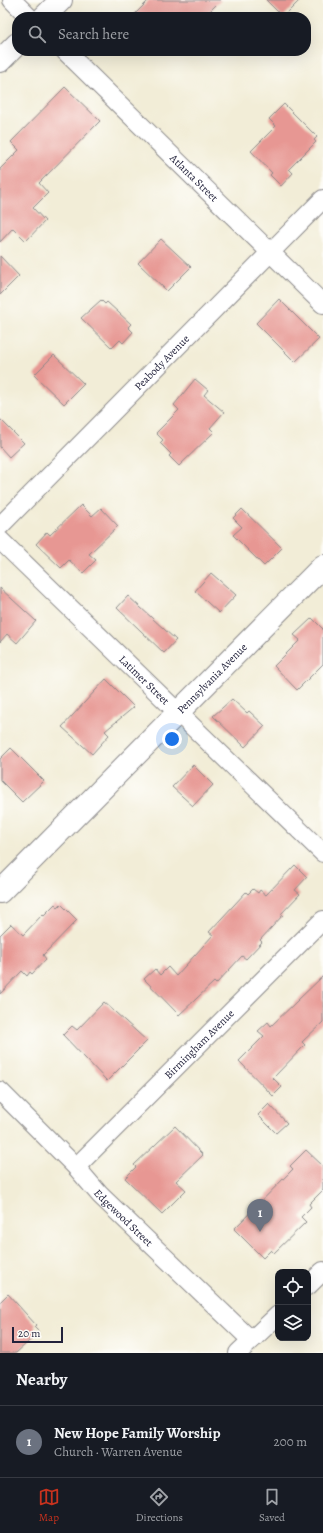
<!DOCTYPE html>
<meta charset="utf-8">
<style>
body{margin:0;font-family:Alegreya,serif;background:#242831;color:#f1f3f6}
.controls{position:absolute;right:12px;bottom:12px;display:grid;overflow:hidden;border-radius:8px;box-shadow:0 4px 16px #0002}
.controls button{width:36px;height:36px;display:grid;place-items:center;padding:0;border:0;border-bottom:1px solid #363941;background:#171b24;color:#f1f3f6;font:20px sans-serif}
.scale{position:absolute;left:12px;bottom:10px;width:51px;box-sizing:border-box;padding-left:4px;border:2px solid #22223b;border-top:0;font-size:11px;line-height:14px;white-space:nowrap;color:#22223b;-webkit-text-stroke:3px #fdfcf7;paint-order:stroke}
.you{position:absolute;left:172px;top:739px;width:14px;height:14px;margin:-10px;border:3px solid #fff;border-radius:50%;background:#1a73e8;box-shadow:0 0 0 6px #1a73e833}
.badge{display:grid;place-items:center;width:26px;height:26px;border-radius:50%;background:#c8321e;color:#fff;font-size:13px;font-weight:700}
.pin{position:absolute;translate:-50% -33px;filter:drop-shadow(0 1px 2px #0008)}
.pin::after{content:'';position:absolute;top:21px;width:14px;height:12px;background:inherit;clip-path:polygon(0 0,100% 0,50% 100%)}
.list{margin:0;padding:0;list-style:none}
h2{display:flex;justify-content:space-between;align-items:center;height:52px;margin:0;padding:0 16px;font-size:17px}
h2 small{font-size:13px;font-weight:400;color:#9ea1a6}
.list li{display:grid;grid-template-columns:26px 1fr auto;gap:12px;align-items:center;box-sizing:border-box;height:72px;padding:0 16px;border-top:1px solid #363941}
.list b{display:block;font-size:15px;white-space:nowrap}
.list p{margin:0;font-size:13px;white-space:nowrap;color:#9ea1a6}
.list em{font-size:13px;font-style:normal;color:#9ea1a6}
.icon{flex:none;width:22px;height:22px;fill:none;stroke:currentColor;stroke-width:2;stroke-linecap:round;stroke-linejoin:round}
.map{position:relative;flex:none;width:323px;height:1353px;overflow:hidden}
.search{position:absolute;background:#171b24;box-shadow:0 4px 16px #0002;left:12px;right:12px;top:12px;height:44px;display:flex;align-items:center;gap:10px;box-sizing:border-box;padding:0 14px;border-radius:16px;color:#9ea1a6;font-size:15px}
.sheet{height:124px;background:#171b24}
nav{display:flex;justify-content:space-around;align-items:center;box-sizing:border-box;height:56px;border-top:1px solid #363941;background:#171b24;font-size:11px;color:#9ea1a6}
nav a{display:grid;justify-items:center;gap:2px}
nav .on{color:#c8321e}
.map>svg:first-child{display:block}
.building{fill:#e79793}
.lines{fill:none;stroke-linecap:round;stroke-linejoin:round}
.street-casing{stroke:#8a8889;stroke-width:20}
.secondary-casing{stroke:#8a8889;stroke-width:24}
.street{stroke:#fff;stroke-width:18}
.secondary{stroke:#fff;stroke-width:22}
.labels{text-anchor:middle;dominant-baseline:central;stroke-width:3.5;stroke-linejoin:round;paint-order:stroke}
.street-label{font-size:11px;fill:#22223b;stroke:#fdfcf7}
</style>
<div class="map">
<svg width="323" height="1353" viewBox="0 0 323 1353">
<rect width="100%" height="100%" fill="#fdfcf7"/>
<filter id="ink" filterUnits="userSpaceOnUse"><feTurbulence type="fractalNoise" baseFrequency=".025" numOctaves="2"/><feDisplacementMap in="SourceGraphic" scale="8" xChannelSelector="R" yChannelSelector="G"/><feConvolveMatrix kernelMatrix="1 2 1 2 8 2 1 2 1" color-interpolation-filters="sRGB"/></filter>
<filter id="wash" filterUnits="userSpaceOnUse"><feTurbulence type="fractalNoise" baseFrequency=".012" numOctaves="4" result="noise"/><feDisplacementMap in="SourceGraphic" scale="16" xChannelSelector="R" yChannelSelector="G"/><feGaussianBlur stdDeviation="0.9" result="paint"/><feColorMatrix in="noise" values="0 0 0 0 0 0 0 0 0 0 0 0 0 0 0 0 0 1.4 0 .05"/><feComposite in="paint" operator="in"/></filter>
<g filter="url(#wash)">
<rect width="100%" height="100%" fill="#f2edd7"/>
<g id="blocks">
<g class="building">
<path d="M 149,0 L 221,0 L 204,17 L 132,17 Z"/>
<path d="M 266,0 L 300,0 L 283,17 Z"/>
<path d="M 65,87 L 100,121 L 39,183 L 48,193 L 33,208 L 45,221 L 26,241 L 13,228 L 0,242 L 0,169 L 19,150 L 11,142 Z"/>
<path d="M 284,104 L 317,137 L 314,140 L 316,142 L 289,169 L 293,173 L 281,186 L 270,175 L 272,173 L 251,151 L 276,126 L 269,119 Z"/>
<path d="M 161,239 L 191,267 L 167,291 L 138,263 Z"/>
<path d="M 0,256 L 19,276 L 0,295 Z"/>
<path d="M 279,299 L 319,339 L 295,362 L 256,323 Z"/>
<path d="M 101,300 L 105,304 L 107,302 L 131,324 L 128,327 L 133,332 L 123,343 L 120,340 L 112,348 L 81,318 Z"/>
<path d="M 54,355 L 84,384 L 64,404 L 34,375 Z"/>
<path d="M 195,379 L 208,390 L 204,395 L 224,412 L 210,428 L 214,432 L 179,466 L 169,456 L 171,454 L 160,443 L 163,440 L 156,433 L 179,410 L 174,405 Z"/>
<path d="M 0,419 L 24,443 L 9,457 L 0,447 Z"/>
<path d="M 81,505 L 92,516 L 101,508 L 118,526 L 89,554 L 96,560 L 83,573 L 69,560 L 61,568 L 36,544 L 47,532 L 50,535 Z"/>
<path d="M 242,509 L 282,548 L 264,566 L 233,535 L 242,527 L 233,518 Z"/>
<path d="M 211,573 L 236,595 L 219,613 L 195,591 Z"/>
<path d="M 0,588 L 36,621 L 17,643 L 7,634 L 0,642 Z"/>
<path d="M 128,596 L 176,640 L 164,653 L 117,608 Z"/>
<path d="M 312,618 L 323,629 L 323,664 L 297,690 L 274,666 L 300,640 L 294,635 Z"/>
<path d="M 106,679 L 134,707 L 105,731 L 109,735 L 92,754 L 62,727 Z"/>
<path d="M 232,699 L 247,713 L 249,711 L 265,726 L 245,747 L 213,716 Z"/>
<path d="M 11,748 L 44,781 L 22,802 L 0,780 L 0,759 Z"/>
<path d="M 193,765 L 213,785 L 193,806 L 172,787 Z"/>
<path d="M 295,865 L 307,877 L 295,890 L 300,894 L 281,914 L 283,915 L 260,940 L 262,942 L 246,959 L 242,956 L 216,984 L 214,982 L 179,1015 L 144,979 L 155,969 L 160,975 L 168,967 L 176,976 L 213,935 L 209,932 L 246,892 L 248,894 L 253,889 L 258,893 L 260,890 L 266,895 Z"/>
<path d="M 55,904 L 58,907 L 61,904 L 77,920 L 43,955 L 46,959 L 32,974 L 30,972 L 27,976 L 22,971 L 0,994 L 0,935 L 11,924 L 23,935 L 43,914 L 44,915 Z"/>
<path d="M 323,976 L 323,1022 L 302,1042 L 305,1045 L 273,1078 L 282,1087 L 273,1096 L 239,1061 L 264,1036 L 258,1031 L 268,1022 L 271,1026 Z"/>
<path d="M 104,1002 L 147,1041 L 107,1081 L 63,1035 L 72,1026 L 77,1030 Z"/>
<path d="M 269,1104 L 287,1123 L 276,1133 L 258,1115 Z"/>
<path d="M 175,1126 L 203,1155 L 176,1181 L 186,1190 L 162,1214 L 125,1178 L 136,1167 L 134,1165 Z"/>
<path d="M 306,1150 L 323,1166 L 323,1190 L 309,1204 L 311,1207 L 301,1217 L 306,1222 L 274,1253 L 271,1250 L 263,1258 L 234,1229 L 293,1169 L 290,1166 Z"/>
<path d="M 8,1294 L 36,1325 L 34,1327 L 39,1332 L 16,1353 L 0,1353 L 0,1302 Z"/>
</g>
</g>
</g>
<g filter="url(#ink)">
<use href="#blocks" fill-opacity="0" stroke="#8a8889" stroke-width="1"/>
<g class="lines">
<defs>
<g id="street">
<path d="M 12,0 L 29,17"/>
<path id="s1" d="M 65,51 L 323,304"/>
<path id="s2" d="M 0,526 L 323,199"/>
<path id="s3" d="M 0,540 L 323,853"/>
<path id="s4" d="M 0,1091 L 76,1167 L 100,1195 L 251,1340"/>
<path id="s5" d="M 76,1167 L 323,920"/>
<path d="M 308,1286 L 323,1271"/>
<path d="M 238,1353 L 278,1315"/>
</g>
<g id="secondary">
<path d="M 44,17 L 61,0"/>
<path d="M 0,61 L 17,44"/>
<path id="s6" d="M 0,892 L 323,566"/>
</g>
</defs>
<use href="#street" class="street-casing"/>
<use href="#secondary" class="secondary-casing"/>
<use href="#street" class="street"/>
<use href="#secondary" class="secondary"/>
</g>
</g>
<g class="labels">
<g class="street-label">
<text stroke="none"><textPath href="#s1" startOffset="181">Atlanta Street</textPath></text>
<text stroke="none"><textPath href="#s2" startOffset="230">Peabody Avenue</textPath></text>
<text stroke="none"><textPath href="#s6" startOffset="301">Pennsylvania Avenue</textPath></text>
<text stroke="none"><textPath href="#s3" startOffset="201">Latimer Street</textPath></text>
<text stroke="none"><textPath href="#s5" startOffset="174">Birmingham Avenue</textPath></text>
<text stroke="none"><textPath href="#s4" startOffset="177">Edgewood Street</textPath></text>
</g>
</g>
</svg>
<div class="controls">
<button><svg class="icon" aria-label="locate" viewBox="0 0 24 24"><circle cx="12" cy="12" r="6"/><path d="M12 2v4M12 18v4M2 12h4M18 12h4"/></svg></button>
<button><svg class="icon" aria-label="layers" viewBox="0 0 24 24"><path d="M12 4l9 5-9 5-9-5zM3 14l9 5 9-5"/></svg></button>
</div>
<div class="scale">20 m</div>
<div class="you"></div>
<div class="pin badge" style="left:260px;top:1232px;background:#6b7280">1</div>
<div class="search"><svg class="icon" aria-label="search" viewBox="0 0 24 24"><circle cx="10" cy="10" r="6"/><path d="M15 15l6 6"/></svg>Search here</div>
</div>
<section class="sheet">
<h2>Nearby<small></small></h2>
<ul class="list">
<li><span class="badge" style="background:#6b7280">1</span><div><b>New Hope Family Worship</b><p>Church · Warren Avenue</p></div><em>200 m</em></li>
</ul>
</section>
<nav>
<a class="on"><svg class="icon" aria-label="map" viewBox="0 0 24 24"><path d="M3 6l6-2 6 2 6-2v14l-6 2-6-2-6 2zM9 4v14M15 6v14"/></svg>Map</a>
<a><svg class="icon" aria-label="directions" viewBox="0 0 24 24"><path d="M12 3l9 9-9 9-9-9zM9 14v-3h6M13 9l2 2-2 2"/></svg>Directions</a>
<a><svg class="icon" aria-label="saved" viewBox="0 0 24 24"><path d="M7 4h10v16l-5-4-5 4z"/></svg>Saved</a>
</nav>
